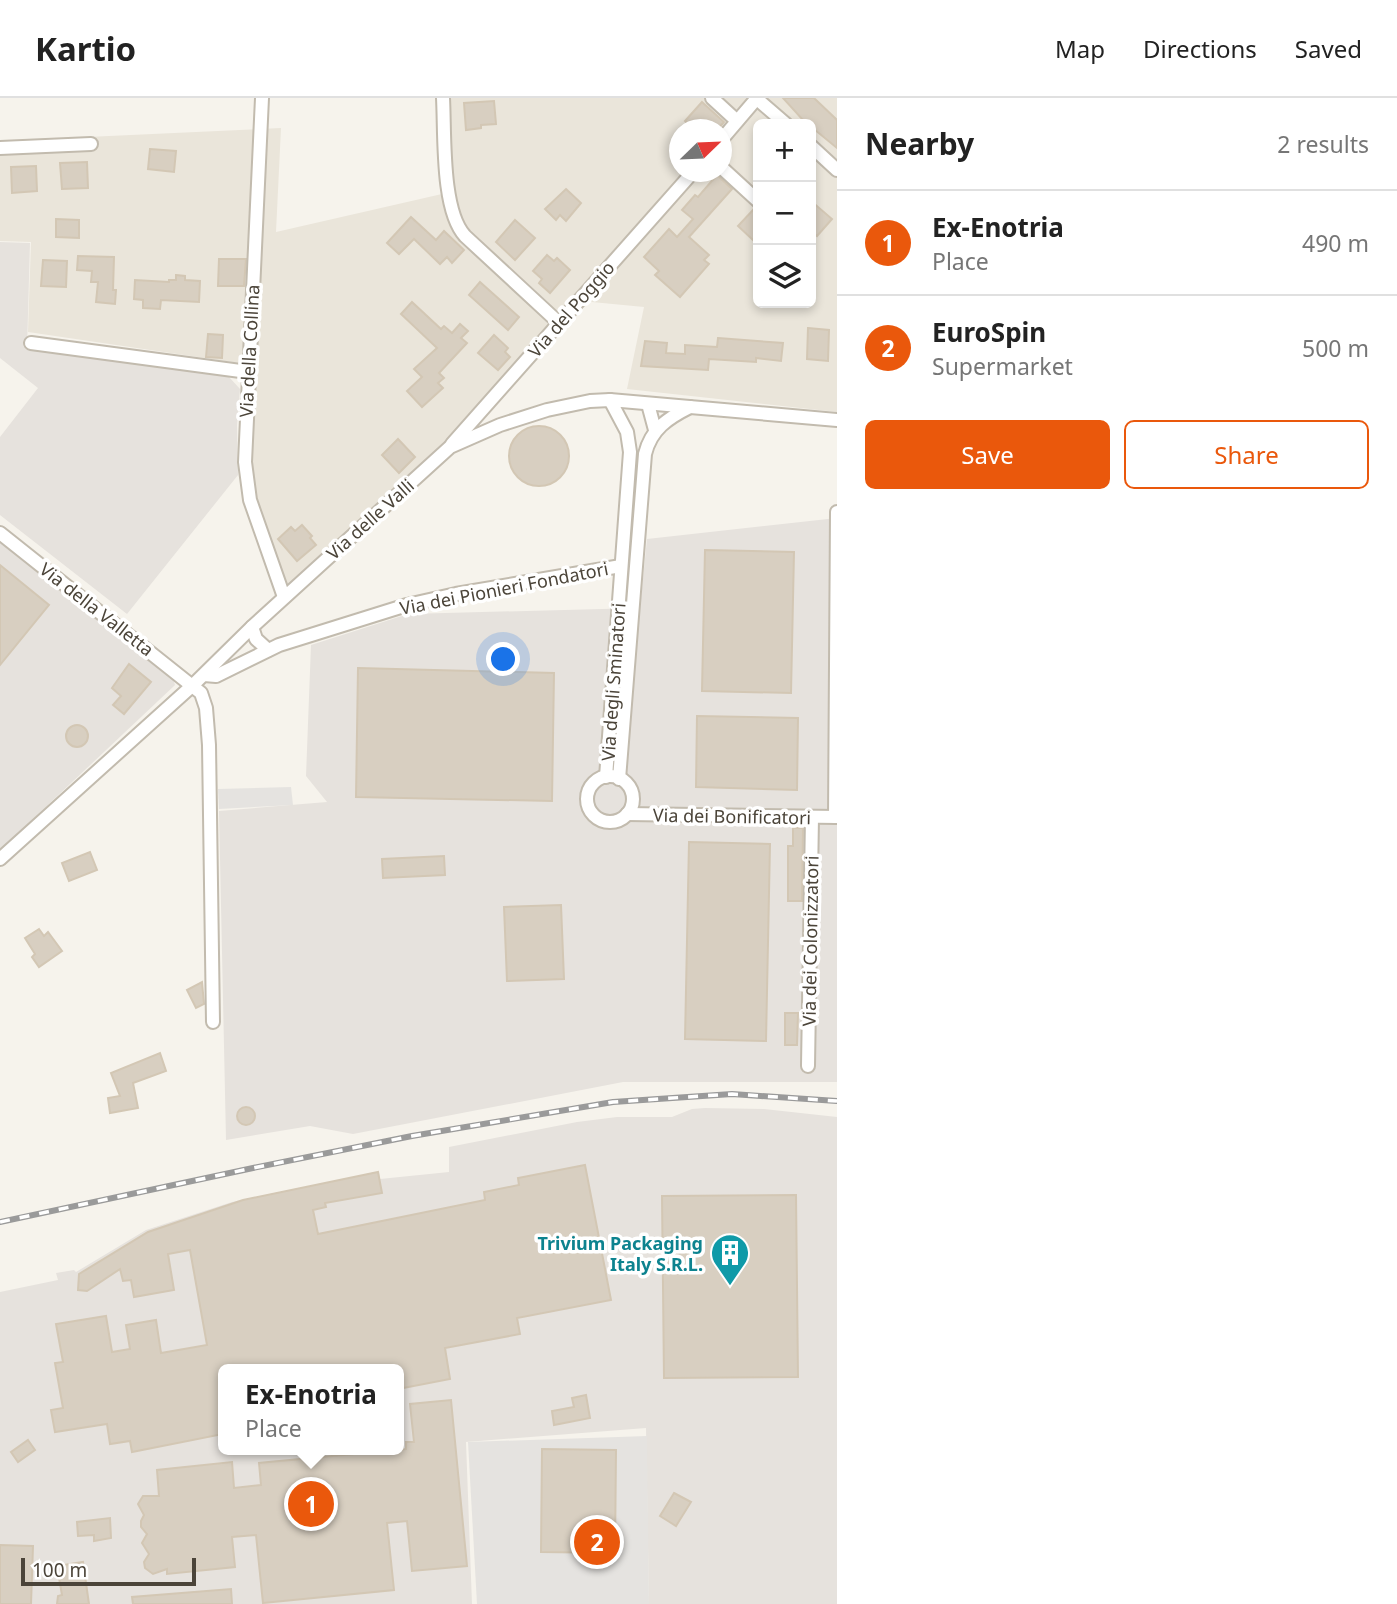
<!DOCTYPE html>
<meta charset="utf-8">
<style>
body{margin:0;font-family:"Noto Sans",sans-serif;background:#f2f2f2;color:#222}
.controls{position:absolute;right:21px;top:21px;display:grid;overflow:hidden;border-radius:10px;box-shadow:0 4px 10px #0003}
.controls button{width:63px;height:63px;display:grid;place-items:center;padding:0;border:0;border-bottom:2px solid #e0e0e0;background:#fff;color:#222;font:35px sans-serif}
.compass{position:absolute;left:669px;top:21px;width:63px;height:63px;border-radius:50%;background:#fff;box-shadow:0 4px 10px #0003;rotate:67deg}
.scale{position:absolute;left:21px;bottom:18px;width:175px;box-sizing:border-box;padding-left:7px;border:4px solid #4b4439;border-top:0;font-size:19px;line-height:24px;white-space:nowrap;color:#4b4439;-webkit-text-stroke:5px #fff;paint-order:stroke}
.you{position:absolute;left:504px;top:562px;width:24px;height:24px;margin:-18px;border:5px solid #fff;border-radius:50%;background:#1a73e8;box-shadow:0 0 0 10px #1a73e833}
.badge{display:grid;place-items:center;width:46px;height:46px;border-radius:50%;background:#ea580c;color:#fff;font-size:23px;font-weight:700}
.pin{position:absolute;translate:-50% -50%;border:4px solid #fff;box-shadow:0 2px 7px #0006}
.popup{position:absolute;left:218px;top:1266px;width:186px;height:91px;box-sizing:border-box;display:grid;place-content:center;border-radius:10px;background:#fff;filter:drop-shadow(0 2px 5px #0005);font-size:23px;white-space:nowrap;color:#767676}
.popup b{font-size:26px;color:#222}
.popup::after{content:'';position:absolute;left:50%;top:100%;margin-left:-14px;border:14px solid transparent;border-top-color:#fff}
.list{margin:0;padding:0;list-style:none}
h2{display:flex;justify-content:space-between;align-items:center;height:91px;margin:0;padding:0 28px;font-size:30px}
h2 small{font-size:23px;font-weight:400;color:#767676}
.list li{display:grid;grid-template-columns:46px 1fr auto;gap:21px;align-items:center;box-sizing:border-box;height:105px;padding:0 28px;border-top:2px solid #e0e0e0}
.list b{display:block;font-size:26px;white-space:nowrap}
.list p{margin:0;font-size:23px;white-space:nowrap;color:#767676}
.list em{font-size:23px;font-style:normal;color:#767676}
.actions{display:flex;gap:14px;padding:21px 28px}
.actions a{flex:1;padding:16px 0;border:2px solid #ea580c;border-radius:10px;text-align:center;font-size:24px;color:#ea580c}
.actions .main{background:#ea580c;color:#fff}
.icon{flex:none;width:38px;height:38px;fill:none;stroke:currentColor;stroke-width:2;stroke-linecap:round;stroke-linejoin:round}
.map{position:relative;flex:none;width:837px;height:1506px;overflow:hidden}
header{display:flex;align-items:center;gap:42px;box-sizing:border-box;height:98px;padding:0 35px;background:#fff;border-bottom:2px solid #e0e0e0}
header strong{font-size:33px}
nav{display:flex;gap:38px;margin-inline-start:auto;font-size:24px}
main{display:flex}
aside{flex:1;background:#fff}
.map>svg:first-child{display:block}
.residential{fill:#eae5da;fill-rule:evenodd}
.industrial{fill:#e6e2dd;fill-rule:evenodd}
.parking{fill:#e5e3e0}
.building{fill:#d8cfc1;stroke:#d3c7b4;stroke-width:2}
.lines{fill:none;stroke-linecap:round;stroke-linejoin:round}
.street-casing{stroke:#c2bbae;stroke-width:16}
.street{stroke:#fff;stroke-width:12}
.rail-casing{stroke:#9a9a9a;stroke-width:6}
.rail{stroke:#fff;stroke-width:3.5;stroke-dasharray:10;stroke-linecap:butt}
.labels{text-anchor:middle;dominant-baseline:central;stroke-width:7;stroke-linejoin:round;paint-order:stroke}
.street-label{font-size:18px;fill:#4b4439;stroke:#fff}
.culture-label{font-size:18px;font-weight:bold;fill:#0d838f;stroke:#fff;text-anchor:end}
</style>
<header>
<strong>Kartio</strong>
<nav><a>Map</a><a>Directions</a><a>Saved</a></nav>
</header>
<main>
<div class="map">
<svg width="837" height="1506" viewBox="0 0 837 1506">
<rect width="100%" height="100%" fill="#f6f3ec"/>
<path class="residential" d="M 436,0 L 837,0 L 837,314 L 627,291 L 644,209 L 571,202 L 465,323 L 431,357 L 285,489 L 249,379 L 252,267 L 28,234 L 31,144 L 0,143 L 0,43 L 281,30 L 276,134 L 442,96 ZM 758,26 L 811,26 L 811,205 L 758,205 ZM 680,32 L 722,32 L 722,74 L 680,74 Z"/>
<g class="industrial">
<path d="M 0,144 L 30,145 L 27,251 L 229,279 L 240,291 L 237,327 L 238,377 L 127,516 L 0,417 L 0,339 L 38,290 L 0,260 Z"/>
<path d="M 837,420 L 837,984 L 623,984 L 353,1036 L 310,1028 L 226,1042 L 219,713 L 327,704 L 306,678 L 311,547 L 408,516 L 640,510 L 647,441 Z"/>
<path d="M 0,444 L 173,581 L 175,587 L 0,752 Z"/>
<path d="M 705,1010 L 764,1011 L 837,1019 L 837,1506 L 649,1506 L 646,1330 L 466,1344 L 472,1506 L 0,1506 L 0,1194 L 58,1182 L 56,1175 L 74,1172 L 76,1174 L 146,1132 L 232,1104 L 379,1074 L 380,1081 L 449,1074 L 449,1049 L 577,1024 L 617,1019 L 672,1019 L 692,1011 ZM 224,1271 L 398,1271 L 398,1352 L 224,1352 Z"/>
</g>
<g class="parking">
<path d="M 291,689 L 293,707 L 219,711 L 218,691 Z"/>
<path d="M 647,1338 L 649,1506 L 477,1506 L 468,1344 Z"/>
</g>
<g class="building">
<path d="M 783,0 L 814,0 L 837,22 L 837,50 L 803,22 Z"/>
<path d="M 494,3 L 496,26 L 481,27 L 481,30 L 466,32 L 464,5 Z"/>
<path d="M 702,4 L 724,24 L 717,32 L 694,32 L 685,23 Z"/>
<path d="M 150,51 L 176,53 L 174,74 L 148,71 Z"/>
<path d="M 87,64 L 88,90 L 62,91 L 60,65 Z"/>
<path d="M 36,68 L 37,93 L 12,95 L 11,69 Z"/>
<path d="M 717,77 L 732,91 L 689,139 L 709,157 L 704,162 L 709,166 L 680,199 L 655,177 L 659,173 L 644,159 L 669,131 L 677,139 L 693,121 L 682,112 L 695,97 L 698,99 Z"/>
<path d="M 566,91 L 581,105 L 566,123 L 560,117 L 556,122 L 545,111 Z"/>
<path d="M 811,103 L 832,121 L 817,138 L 811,133 Z"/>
<path d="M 753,112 L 758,117 L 758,136 L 753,142 L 738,128 Z"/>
<path d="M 411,119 L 436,142 L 444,133 L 464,152 L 452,165 L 447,159 L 440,166 L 414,141 L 399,156 L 387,145 Z"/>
<path d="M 56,121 L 79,122 L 79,140 L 56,139 Z"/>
<path d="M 515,122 L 535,140 L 515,162 L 496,144 Z"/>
<path d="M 547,157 L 554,163 L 557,160 L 570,172 L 550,195 L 539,185 L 542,181 L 533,173 Z"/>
<path d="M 78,158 L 114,159 L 113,192 L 116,192 L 115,206 L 96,204 L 98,184 L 91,184 L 92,173 L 77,172 Z"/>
<path d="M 219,161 L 246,161 L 244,188 L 218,188 Z"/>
<path d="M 43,162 L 67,163 L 66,189 L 41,188 Z"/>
<path d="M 176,177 L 185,178 L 185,182 L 200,183 L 199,204 L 161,202 L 160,211 L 143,210 L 143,202 L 134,201 L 135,182 L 169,184 L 169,182 L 176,182 Z"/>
<path d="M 480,184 L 519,219 L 508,232 L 469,197 Z"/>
<path d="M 412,204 L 441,231 L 444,228 L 452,235 L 460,226 L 468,233 L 461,240 L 467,245 L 439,275 L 444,280 L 438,285 L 443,290 L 422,309 L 407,293 L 422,279 L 414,271 L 437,250 L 401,216 Z"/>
<path d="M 808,230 L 829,232 L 828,263 L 807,261 Z"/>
<path d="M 208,236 L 223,237 L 222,260 L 206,259 Z"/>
<path d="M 494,237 L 508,250 L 505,254 L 510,259 L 498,272 L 478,255 Z"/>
<path d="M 718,240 L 783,245 L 781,263 L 756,260 L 756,264 L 709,261 L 708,272 L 641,268 L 645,243 L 667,245 L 666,255 L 685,256 L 685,247 L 717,249 Z"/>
<circle cx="539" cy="358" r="30"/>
<path d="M 398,341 L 415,359 L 399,375 L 382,357 Z"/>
<path d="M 302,427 L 312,438 L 310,440 L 316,447 L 297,463 L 278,441 L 291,429 L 295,433 Z"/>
<path d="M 705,452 L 794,454 L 791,595 L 702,593 Z"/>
<path d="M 0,467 L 49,507 L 0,567 Z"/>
<path d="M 129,566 L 151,584 L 124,616 L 113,607 L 121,598 L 112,590 Z"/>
<path d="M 358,570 L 554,575 L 552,703 L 356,699 Z"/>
<path d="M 697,618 L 798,620 L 797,692 L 696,689 Z"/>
<circle cx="77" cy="638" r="11"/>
<path d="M 793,730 L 803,730 L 802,803 L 788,803 L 788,748 L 793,748 Z"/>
<path d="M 689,744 L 770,746 L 766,943 L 685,941 Z"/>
<path d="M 90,754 L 97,772 L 69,783 L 62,765 Z"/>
<path d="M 444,758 L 445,777 L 383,780 L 382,761 Z"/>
<path d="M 561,807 L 564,881 L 507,883 L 504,809 Z"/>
<path d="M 39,831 L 44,838 L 48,834 L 62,853 L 39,869 L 32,859 L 35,856 L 25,840 Z"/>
<path d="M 202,884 L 204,906 L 196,910 L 187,892 Z"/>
<path d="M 785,915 L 798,915 L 797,947 L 785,947 Z"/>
<path d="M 160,955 L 166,973 L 133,985 L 138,1010 L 110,1015 L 108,1000 L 120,998 L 111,975 Z"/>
<circle cx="246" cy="1018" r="9"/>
<path d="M 585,1067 L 611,1202 L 517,1220 L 520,1236 L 445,1250 L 450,1281 L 398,1291 L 398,1271 L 223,1271 L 223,1336 L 132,1354 L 130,1343 L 110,1346 L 107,1326 L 55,1334 L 51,1312 L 63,1310 L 55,1265 L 63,1264 L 56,1226 L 106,1218 L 112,1254 L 130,1251 L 126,1227 L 156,1222 L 161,1255 L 207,1247 L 190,1152 L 168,1156 L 174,1192 L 134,1199 L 131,1182 L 123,1183 L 120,1171 L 87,1193 L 78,1192 L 79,1176 L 148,1134 L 243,1102 L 378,1074 L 382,1095 L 325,1105 L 326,1109 L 313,1112 L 318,1136 L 485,1102 L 484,1094 L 519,1087 L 518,1080 Z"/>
<path d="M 796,1097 L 798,1279 L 664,1280 L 662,1098 Z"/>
<path d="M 586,1297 L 590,1320 L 554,1327 L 552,1313 L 574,1309 L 572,1300 Z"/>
<path d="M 451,1302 L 467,1468 L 412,1473 L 407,1423 L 387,1425 L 394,1492 L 263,1505 L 256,1437 L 232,1439 L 235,1469 L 167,1476 L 167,1471 L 153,1476 L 145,1470 L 144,1464 L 149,1456 L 142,1445 L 147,1436 L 141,1429 L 141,1423 L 144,1417 L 138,1406 L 143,1398 L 159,1398 L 157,1372 L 232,1364 L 234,1390 L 261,1387 L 259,1365 L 406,1351 L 406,1344 L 414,1344 L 410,1306 Z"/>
<path d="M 28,1342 L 35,1352 L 18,1364 L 11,1354 Z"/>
<path d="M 542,1351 L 616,1352 L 615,1455 L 541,1454 Z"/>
<path d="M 674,1395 L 691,1404 L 676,1428 L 660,1418 Z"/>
<path d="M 110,1420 L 111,1440 L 94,1443 L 94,1437 L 78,1438 L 77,1424 Z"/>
<path d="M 0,1447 L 33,1448 L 31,1506 L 0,1506 Z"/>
<path d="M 83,1464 L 89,1506 L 57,1506 L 58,1498 L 62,1497 L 57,1468 Z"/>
<path d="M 231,1491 L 232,1506 L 133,1506 L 132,1499 Z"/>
</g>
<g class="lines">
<defs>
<g id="street">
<path d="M 262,0 L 245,364 L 250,402 L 284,499"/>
<path d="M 443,0 C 445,35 441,112 465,138 L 559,225"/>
<path d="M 712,0 L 737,23"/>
<path d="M 757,1 L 786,26"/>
<path d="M 722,41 L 757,0"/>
<path d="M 811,48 L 837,72"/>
<path d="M 0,50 L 91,46"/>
<path d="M 722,70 L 758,103"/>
<path d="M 31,245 L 248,274"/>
<path d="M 648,306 L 655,332"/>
<path d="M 452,346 L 693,74"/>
<path d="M 0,435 L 201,595 L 206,610 L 209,647 L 213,924"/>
<path d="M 252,529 L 256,541 L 268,552"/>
<path d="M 204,577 L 216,578 L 279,547 L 407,507 L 456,496 L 621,468"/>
<circle cx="610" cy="701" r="23"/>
<path d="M 606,679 L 630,354 L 627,334 L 610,302"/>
<path d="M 619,681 L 645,356 C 651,331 668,320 690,309"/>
<path d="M 627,716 L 837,719"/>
<path d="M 835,719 L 837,414"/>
<path d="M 0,761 L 193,587 L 252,529 L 450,349 L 500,327 L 547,312 L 590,303 L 610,302 L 837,322"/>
<path d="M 808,968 L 812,719"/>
</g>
</defs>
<use href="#street" class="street-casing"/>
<use href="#street" class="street"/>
<defs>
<path id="rail" d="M 0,1124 L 253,1070 L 412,1038 L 613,1004 L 732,996 L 837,1003"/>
</defs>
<use href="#rail" class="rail-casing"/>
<use href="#rail" class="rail"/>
</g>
<defs>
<symbol id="building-pin" viewBox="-11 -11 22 30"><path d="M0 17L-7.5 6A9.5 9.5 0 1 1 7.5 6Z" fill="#0f9aa8" stroke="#fff"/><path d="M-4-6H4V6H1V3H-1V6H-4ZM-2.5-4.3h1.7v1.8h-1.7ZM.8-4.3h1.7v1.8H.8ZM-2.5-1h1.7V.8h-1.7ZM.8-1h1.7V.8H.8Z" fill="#fff"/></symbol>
</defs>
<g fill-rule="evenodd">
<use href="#building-pin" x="708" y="1133" width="44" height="60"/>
</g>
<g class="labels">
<g class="street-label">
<text transform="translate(571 211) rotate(-49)">Via del Poggio</text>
<text transform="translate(249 253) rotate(-87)">Via della Collina</text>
<text transform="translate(370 421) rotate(-42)">Via delle Valli</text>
<text transform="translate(504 490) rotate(-11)">Via dei Pionieri Fondatori</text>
<text transform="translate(97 511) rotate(38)">Via della Valletta</text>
<text transform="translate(613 584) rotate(-86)">Via degli Sminatori</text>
<text transform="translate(732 718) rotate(1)">Via dei Bonificatori</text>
<text transform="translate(810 843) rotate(-89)">Via dei Colonizzatori</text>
</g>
<g class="culture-label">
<text x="703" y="1145">Trivium Packaging<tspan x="703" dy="21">Italy S.R.L.</tspan></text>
</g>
</g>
</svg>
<div class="controls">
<button>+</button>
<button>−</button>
<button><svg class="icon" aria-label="layers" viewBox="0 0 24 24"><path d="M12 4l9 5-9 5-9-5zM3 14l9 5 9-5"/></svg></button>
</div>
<svg class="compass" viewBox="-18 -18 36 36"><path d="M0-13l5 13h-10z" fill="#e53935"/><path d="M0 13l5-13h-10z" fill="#767676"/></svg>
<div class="scale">100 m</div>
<div class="you"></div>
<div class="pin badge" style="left:311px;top:1406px">1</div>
<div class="popup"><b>Ex-Enotria</b>Place</div>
<div class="pin badge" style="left:597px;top:1444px">2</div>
</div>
<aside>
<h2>Nearby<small>2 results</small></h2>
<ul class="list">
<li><span class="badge">1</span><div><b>Ex-Enotria</b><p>Place</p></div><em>490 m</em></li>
<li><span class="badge">2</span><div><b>EuroSpin</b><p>Supermarket</p></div><em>500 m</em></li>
</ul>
<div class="actions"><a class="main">Save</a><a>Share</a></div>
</aside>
</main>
